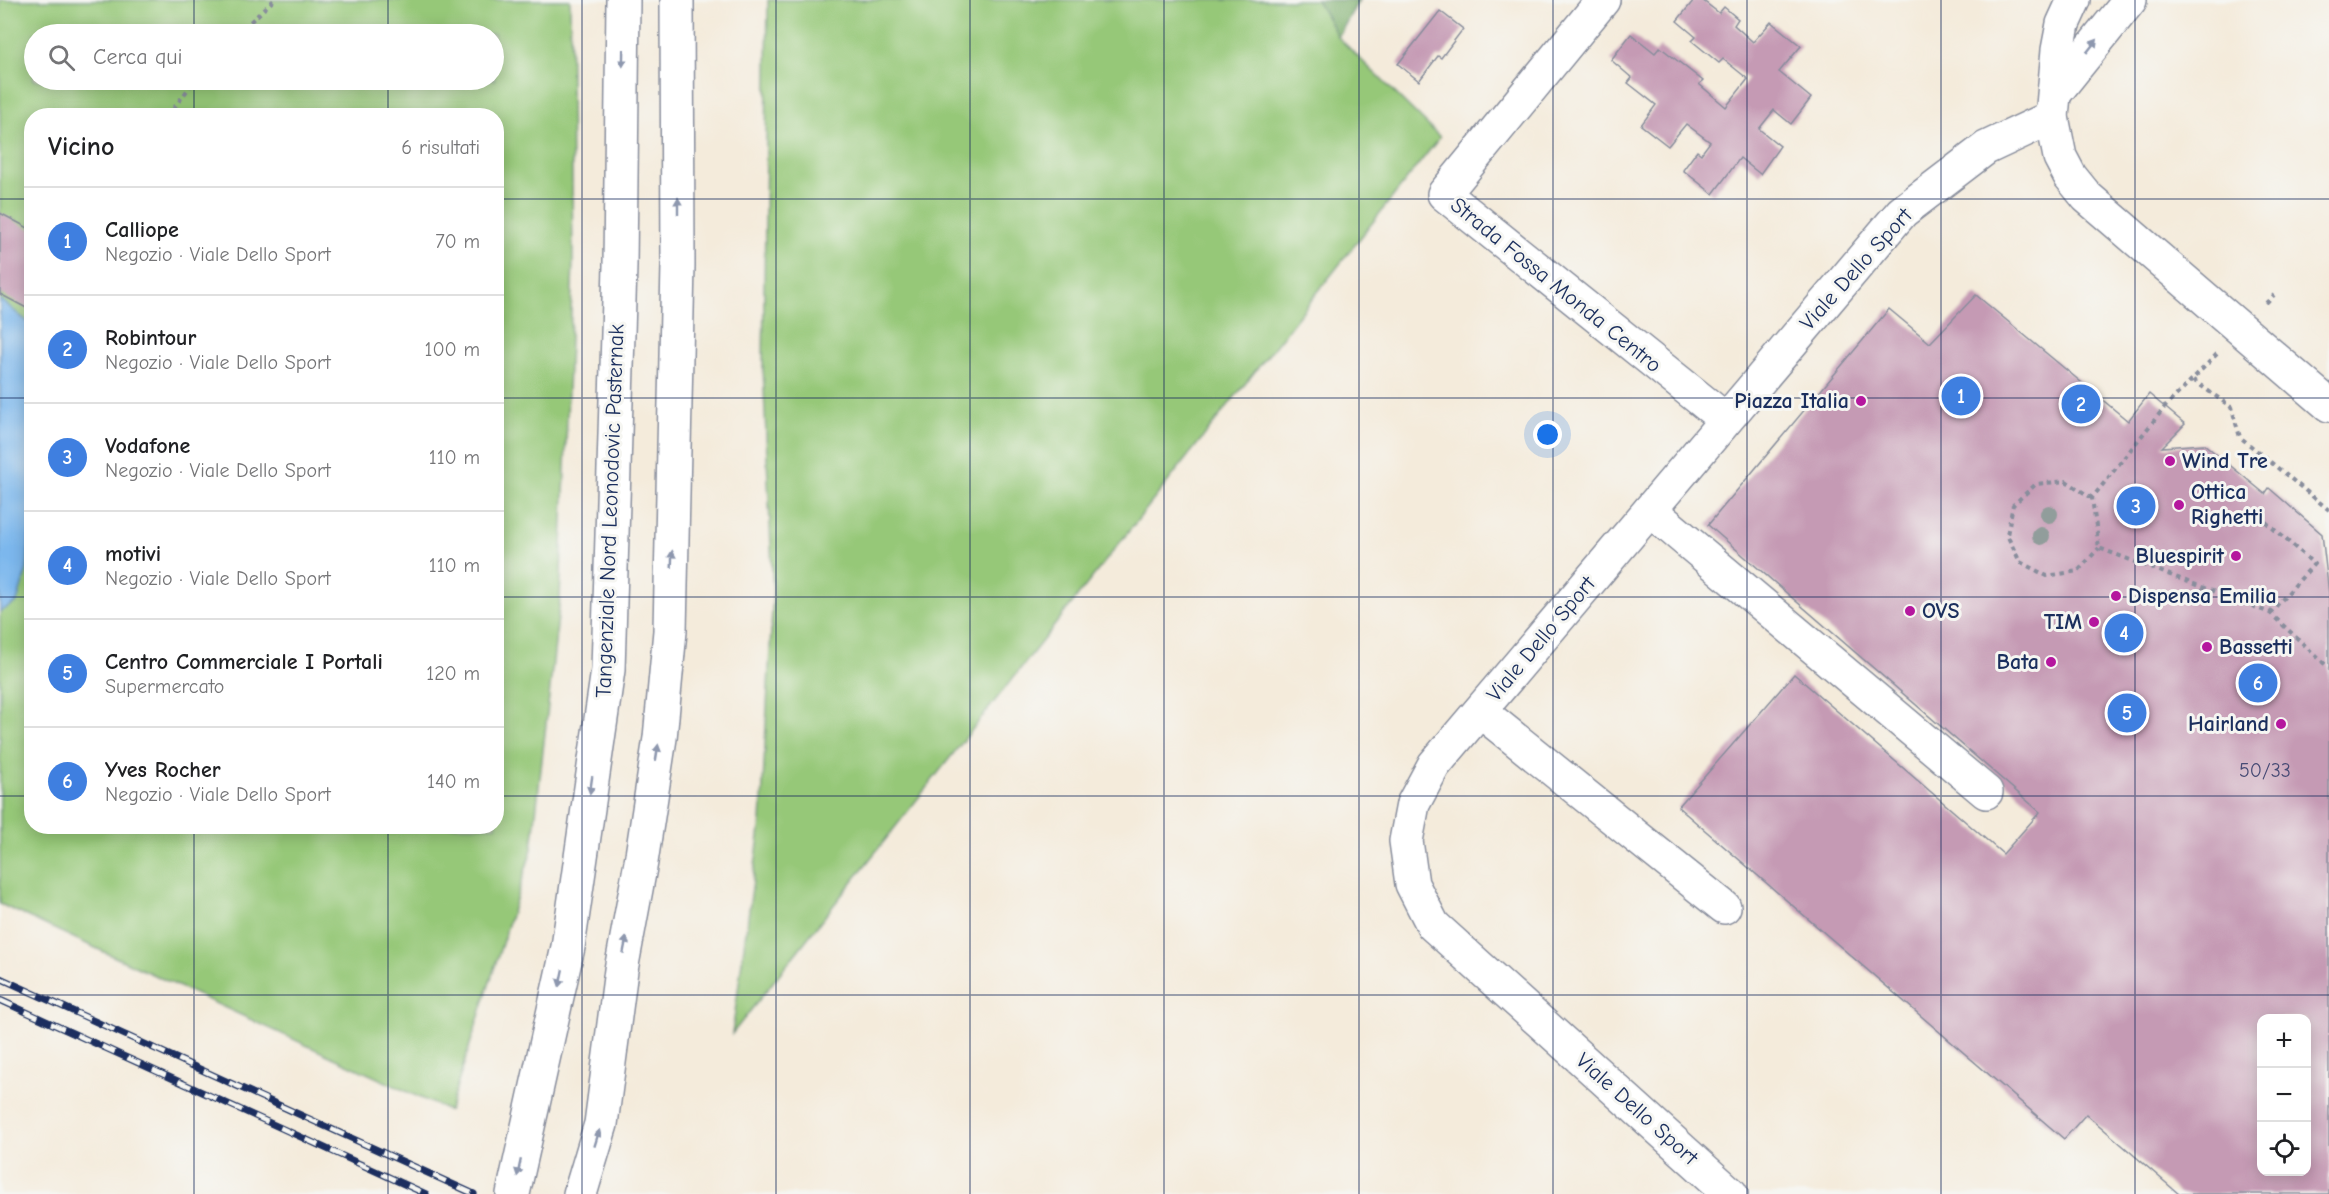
<!DOCTYPE html>
<html lang="it">
<meta charset="utf-8">
<style>
body{margin:0;font-family:"Comic Neue",sans-serif;background:#f6f6f6;color:#202124}
.controls{position:absolute;right:18px;bottom:18px;display:grid;overflow:hidden;border-radius:12px;box-shadow:0 3px 15px #0003}
.controls button{width:54px;height:54px;display:grid;place-items:center;padding:0;border:0;border-bottom:2px solid #e0e0e0;background:#fff;color:#202124;font:30px sans-serif}
.you{position:absolute;left:1548px;top:435px;width:21px;height:21px;margin:-15px;border:4px solid #fff;border-radius:50%;background:#1a73e8;box-shadow:0 0 0 9px #1a73e833}
.badge{display:grid;place-items:center;width:39px;height:39px;border-radius:50%;background:#2563eb;color:#fff;font-size:20px;font-weight:700}
.pin{position:absolute;translate:-50% -50%;border:3px solid #fff;box-shadow:0 2px 6px #0006}
.list{margin:0;padding:0;list-style:none}
h2{display:flex;justify-content:space-between;align-items:center;height:78px;margin:0;padding:0 24px;font-size:26px}
h2 small{font-size:20px;font-weight:400;color:#757577}
.list li{display:grid;grid-template-columns:39px 1fr auto;gap:18px;align-items:center;box-sizing:border-box;height:108px;padding:0 24px;border-top:2px solid #e0e0e0}
.list b{display:block;font-size:22px;white-space:nowrap}
.list p{margin:0;font-size:20px;white-space:nowrap;color:#757577}
.list em{font-size:20px;font-style:normal;color:#757577}
.icon{flex:none;width:33px;height:33px;fill:none;stroke:currentColor;stroke-width:2;stroke-linecap:round;stroke-linejoin:round}
.map{position:relative;flex:none;width:2329px;height:1194px;overflow:hidden}
.search{position:absolute;background:#fff;box-shadow:0 3px 15px #0003;left:24px;top:24px;width:480px;height:66px;display:flex;align-items:center;gap:15px;box-sizing:border-box;padding:0 21px;border-radius:33px;color:#757577;font-size:22px}
.panel{position:absolute;background:#fff;box-shadow:0 3px 15px #0003;left:24px;top:108px;width:480px;height:726px;border-radius:24px}
.map>svg:first-child{display:block}
.green{fill:#96c878;stroke:#587c6b;stroke-width:1.5;fill-rule:evenodd}
.forest{fill:#78ac68;stroke:#4a6e63;stroke-width:1.5}
.water{fill:#7bb7ed;stroke:#4b73a6;stroke-width:1.5}
.building{fill:#c59ab4;fill-rule:evenodd}
.lines{fill:none;stroke-linecap:round;stroke-linejoin:round}
.minor-casing{stroke:#888d9c;stroke-width:36}
.highway-casing{stroke:#888d9c;stroke-width:36}
.path{stroke:#888d9c;stroke-width:4;stroke-dasharray:4.5 4.5;stroke-linecap:butt}
.minor{stroke:#fff;stroke-width:33}
.highway{stroke:#fff;stroke-width:33}
.rail-casing{stroke:#1b2f5e;stroke-width:7}
.rail{stroke:#f6f6f2;stroke-width:4.5;stroke-dasharray:14;stroke-linecap:butt}
.tree{fill:#919d9b}
.oneway{fill:#8d97ae}
.grid{fill:none;stroke:#1b2f5e;stroke-width:1.5;stroke-opacity:0.55}
.poi-dot{fill:#b5179e;stroke:#f6f6f2;stroke-width:2}
.labels{text-anchor:middle;dominant-baseline:central;stroke-width:6;stroke-linejoin:round;paint-order:stroke}
.number-label{font-size:20px;fill:#464a74}
.street-label{font-size:22px;fill:#1b2f5e;stroke:#f6f6f2}
.poi-label{font-size:22px;font-weight:bold;fill:#1b2f5e;stroke:#f6f6f2;text-anchor:end}
</style>
<div class="map">
<svg width="2329" height="1194" viewBox="0 0 2329 1194">
<rect width="100%" height="100%" fill="#f6f6f2"/>
<filter id="ink" filterUnits="userSpaceOnUse"><feTurbulence type="fractalNoise" baseFrequency=".0167" numOctaves="2"/><feDisplacementMap in="SourceGraphic" scale="12" xChannelSelector="R" yChannelSelector="G"/><feConvolveMatrix kernelMatrix="1 2 1 2 8 2 1 2 1" color-interpolation-filters="sRGB"/></filter>
<filter id="wash" filterUnits="userSpaceOnUse"><feTurbulence type="fractalNoise" baseFrequency=".008" numOctaves="4" result="noise"/><feDisplacementMap in="SourceGraphic" scale="24" xChannelSelector="R" yChannelSelector="G"/><feGaussianBlur stdDeviation="1.35" result="paint"/><feColorMatrix in="noise" values="0 0 0 0 0 0 0 0 0 0 0 0 0 0 0 0 0 1.4 0 .05"/><feComposite in="paint" operator="in"/></filter>
<g filter="url(#wash)">
<rect width="100%" height="100%" fill="#f4ebdb"/>
<g class="green">
<path d="M 0,0 L 570,0 L 573,262 L 560,599 L 532,849 L 449,1111 L 0,904 ZM 34,34 L 494,34 L 494,80 L 34,80 ZM 32,116 L 496,116 L 496,826 L 32,826 Z"/>
<path d="M 768,0 L 1317,0 L 1338,37 L 1440,137 L 732,1034 L 761,822 L 773,592 L 763,367 Z"/>
</g>
<path class="forest" d="M 1317,0 L 1359,0 L 1338,37 Z"/>
<path class="water" d="M 0,299 L 30,324 L 32,328 L 31,518 L 27,569 L 17,602 L 0,612 Z"/>
<g id="blocks">
<g class="building">
<path d="M 1694,0 L 1702,0 L 1719,13 L 1724,7 L 1738,19 L 1734,25 L 1753,42 L 1771,22 L 1801,46 L 1779,72 L 1811,98 L 1791,124 L 1774,110 L 1759,129 L 1780,146 L 1760,174 L 1740,158 L 1713,194 L 1683,170 L 1697,151 L 1701,154 L 1710,142 L 1686,124 L 1668,146 L 1641,125 L 1656,105 L 1628,83 L 1632,78 L 1611,60 L 1631,34 L 1655,53 L 1660,47 L 1703,81 L 1699,84 L 1726,107 L 1748,79 L 1723,59 L 1719,63 L 1692,41 L 1696,37 L 1677,21 Z"/>
<path d="M 1440,11 L 1463,29 L 1441,58 L 1438,56 L 1419,81 L 1398,64 Z"/>
<path d="M 0,213 L 32,230 L 32,311 L 0,294 Z"/>
<path d="M 1976,295 L 2128,421 L 2149,394 L 2185,424 L 2162,447 L 2204,444 L 2265,494 L 2269,488 L 2322,534 L 2329,594 L 2329,1194 L 2179,1194 L 2086,1114 L 2064,1139 L 1678,807 L 1794,674 L 2003,854 L 2040,812 L 1708,525 L 1889,309 L 1930,343 ZM 2262,1018 L 2306,1018 L 2306,1172 L 2262,1172 Z"/>
</g>
</g>
</g>
<g filter="url(#ink)">
<use href="#blocks" fill-opacity="0" stroke="#888d9c" stroke-width="1.5"/>
<g class="lines">
<defs>
<g id="minor">
<path d="M 1603,0 L 1444,194 L 1725,419"/>
<path d="M 2074,0 L 2063,24 L 2058,50 L 2052,117 L 2060,157 L 2070,176 L 2087,197 L 2329,405"/>
<path d="M 2056,92 L 2130,0"/>
<path d="M 1650,510 L 1986,792"/>
<path d="M 1480,711 L 1724,907"/>
<path d="M 1731,1194 L 1433,925 L 1412,884 L 1406,841 L 1413,804 L 1434,765 L 1902,212 L 1986,148 L 2052,117"/>
</g>
<g id="highway">
<path d="M 513,1194 L 568,947 L 608,670 L 620,266 L 623,0"/>
<path d="M 580,1194 L 601,1124 L 621,970 L 641,862 L 660,738 L 670,631 L 678,265 L 677,0"/>
</g>
</defs>
<use href="#minor" class="minor-casing"/>
<use href="#highway" class="highway-casing"/>
<g class="path">
<path d="M 237,34 L 274,0"/>
<path d="M 168,116 L 195,80"/>
<path d="M 2266,303 L 2274,295"/>
<path d="M 2217,354 L 2164,408 L 2092,498 L 2099,548 L 2270,613 L 2329,668"/>
<path d="M 2193,380 L 2231,407 L 2240,437 L 2329,510"/>
<path d="M 2092,498 L 2066,481 L 2036,484 L 2013,505 L 2007,535 L 2020,562 L 2047,576 L 2078,571 L 2099,548"/>
<path d="M 2252,510 L 2314,564 L 2270,613"/>
</g>
<use href="#minor" class="minor"/>
<use href="#highway" class="highway"/>
<defs>
<g id="rail">
<path d="M 0,978 L 474,1194"/>
<path d="M 0,1000 L 426,1194"/>
</g>
</defs>
<use href="#rail" class="rail-casing"/>
<use href="#rail" class="rail"/>
</g>
<g class="tree">
<circle cx="2049" cy="514" r="9"/>
<circle cx="2041" cy="536" r="9"/>
</g>
<defs><path id="oneway-solid" d="M-6-.8H1V-3.2L6.5 0L1 3.2V.8H-6Z" transform="scale(1.5)"/></defs>
<g class="oneway">
<use href="#oneway-solid" transform="translate(2092 46) rotate(-51)"/>
<use href="#oneway-solid" transform="translate(623 58) rotate(91)"/>
<use href="#oneway-solid" transform="translate(678 206) rotate(-90)"/>
<use href="#oneway-solid" transform="translate(672 559) rotate(-88)"/>
<use href="#oneway-solid" transform="translate(657 753) rotate(-81)"/>
<use href="#oneway-solid" transform="translate(591 785) rotate(98)"/>
<use href="#oneway-solid" transform="translate(625 945) rotate(-79)"/>
<use href="#oneway-solid" transform="translate(561 978) rotate(102)"/>
<use href="#oneway-solid" transform="translate(597 1138) rotate(-73)"/>
<use href="#oneway-solid" transform="translate(519 1168) rotate(102)"/>
</g>
</g>
<path class="grid" d="M 194,0 L 194,34M 388,0 L 388,34M 582,0 L 582,1194M 776,0 L 776,1194M 970,0 L 970,1194M 1164,0 L 1164,1194M 1359,0 L 1359,1194M 1553,0 L 1553,1194M 1747,0 L 1747,1194M 1941,0 L 1941,1194M 2135,0 L 2135,1194M 194,80 L 194,116M 388,80 L 388,116M 0,199 L 32,199M 496,199 L 2329,199M 0,398 L 32,398M 496,398 L 2329,398M 0,597 L 32,597M 496,597 L 2329,597M 0,796 L 32,796M 496,796 L 2329,796M 194,826 L 194,1194M 388,826 L 388,1194M 0,995 L 2329,995"/>
<g class="poi-dot">
<circle cx="1861" cy="401" r="6"/>
<circle cx="2170" cy="461" r="6"/>
<circle cx="2179" cy="505" r="6"/>
<circle cx="2236" cy="556" r="6"/>
<circle cx="2116" cy="596" r="6"/>
<circle cx="1910" cy="611" r="6"/>
<circle cx="2094" cy="622" r="6"/>
<circle cx="2207" cy="647" r="6"/>
<circle cx="2051" cy="662" r="6"/>
<circle cx="2281" cy="724" r="6"/>
</g>
<g class="labels">
<g class="number-label">
<text x="2265" y="770">50/33</text>
</g>
<g class="street-label">
<text transform="translate(1856 269) rotate(-48)">Viale Dello Sport</text>
<text transform="translate(1556 285) rotate(39)">Strada Fossa Monda Centro</text>
<text transform="translate(610 511) rotate(-88)">Tangenziale Nord Leonodovic Pasternak</text>
<text transform="translate(1541 639) rotate(-50)">Viale Dello Sport</text>
<text transform="translate(1637 1109) rotate(42)">Viale Dello Sport</text>
</g>
<g class="poi-label">
<text x="1849" y="401">Piazza Italia</text>
<text x="2182" y="461" text-anchor="start">Wind Tre</text>
<text x="2191" y="492" text-anchor="start">Ottica<tspan x="2191" dy="25">Righetti</tspan></text>
<text x="2224" y="556">Bluespirit</text>
<text x="2128" y="596" text-anchor="start">Dispensa Emilia</text>
<text x="1922" y="611" text-anchor="start">OVS</text>
<text x="2082" y="622">TIM</text>
<text x="2219" y="647" text-anchor="start">Bassetti</text>
<text x="2039" y="662">Bata</text>
<text x="2269" y="724">Hairland</text>
</g>
</g>
</svg>
<div class="controls">
<button>+</button>
<button>−</button>
<button><svg class="icon" aria-label="locate" viewBox="0 0 24 24"><circle cx="12" cy="12" r="6"/><path d="M12 2v4M12 18v4M2 12h4M18 12h4"/></svg></button>
</div>
<div class="you"></div>
<div class="pin badge" style="left:1961px;top:396px;background:#3f7fe0">1</div>
<div class="pin badge" style="left:2081px;top:404px;background:#3f7fe0">2</div>
<div class="pin badge" style="left:2136px;top:506px;background:#3f7fe0">3</div>
<div class="pin badge" style="left:2124px;top:633px;background:#3f7fe0">4</div>
<div class="pin badge" style="left:2127px;top:713px;background:#3f7fe0">5</div>
<div class="pin badge" style="left:2258px;top:683px;background:#3f7fe0">6</div>
<div class="search"><svg class="icon" aria-label="search" viewBox="0 0 24 24"><circle cx="10" cy="10" r="6"/><path d="M15 15l6 6"/></svg>Cerca qui</div>
<section class="panel">
<h2>Vicino<small>6 risultati</small></h2>
<ul class="list">
<li><span class="badge" style="background:#3f7fe0">1</span><div><b>Calliope</b><p>Negozio · Viale Dello Sport</p></div><em>70 m</em></li>
<li><span class="badge" style="background:#3f7fe0">2</span><div><b>Robintour</b><p>Negozio · Viale Dello Sport</p></div><em>100 m</em></li>
<li><span class="badge" style="background:#3f7fe0">3</span><div><b>Vodafone</b><p>Negozio · Viale Dello Sport</p></div><em>110 m</em></li>
<li><span class="badge" style="background:#3f7fe0">4</span><div><b>motivi</b><p>Negozio · Viale Dello Sport</p></div><em>110 m</em></li>
<li><span class="badge" style="background:#3f7fe0">5</span><div><b>Centro Commerciale I Portali</b><p>Supermercato</p></div><em>120 m</em></li>
<li><span class="badge" style="background:#3f7fe0">6</span><div><b>Yves Rocher</b><p>Negozio · Viale Dello Sport</p></div><em>140 m</em></li>
</ul>
</section>
</div>
